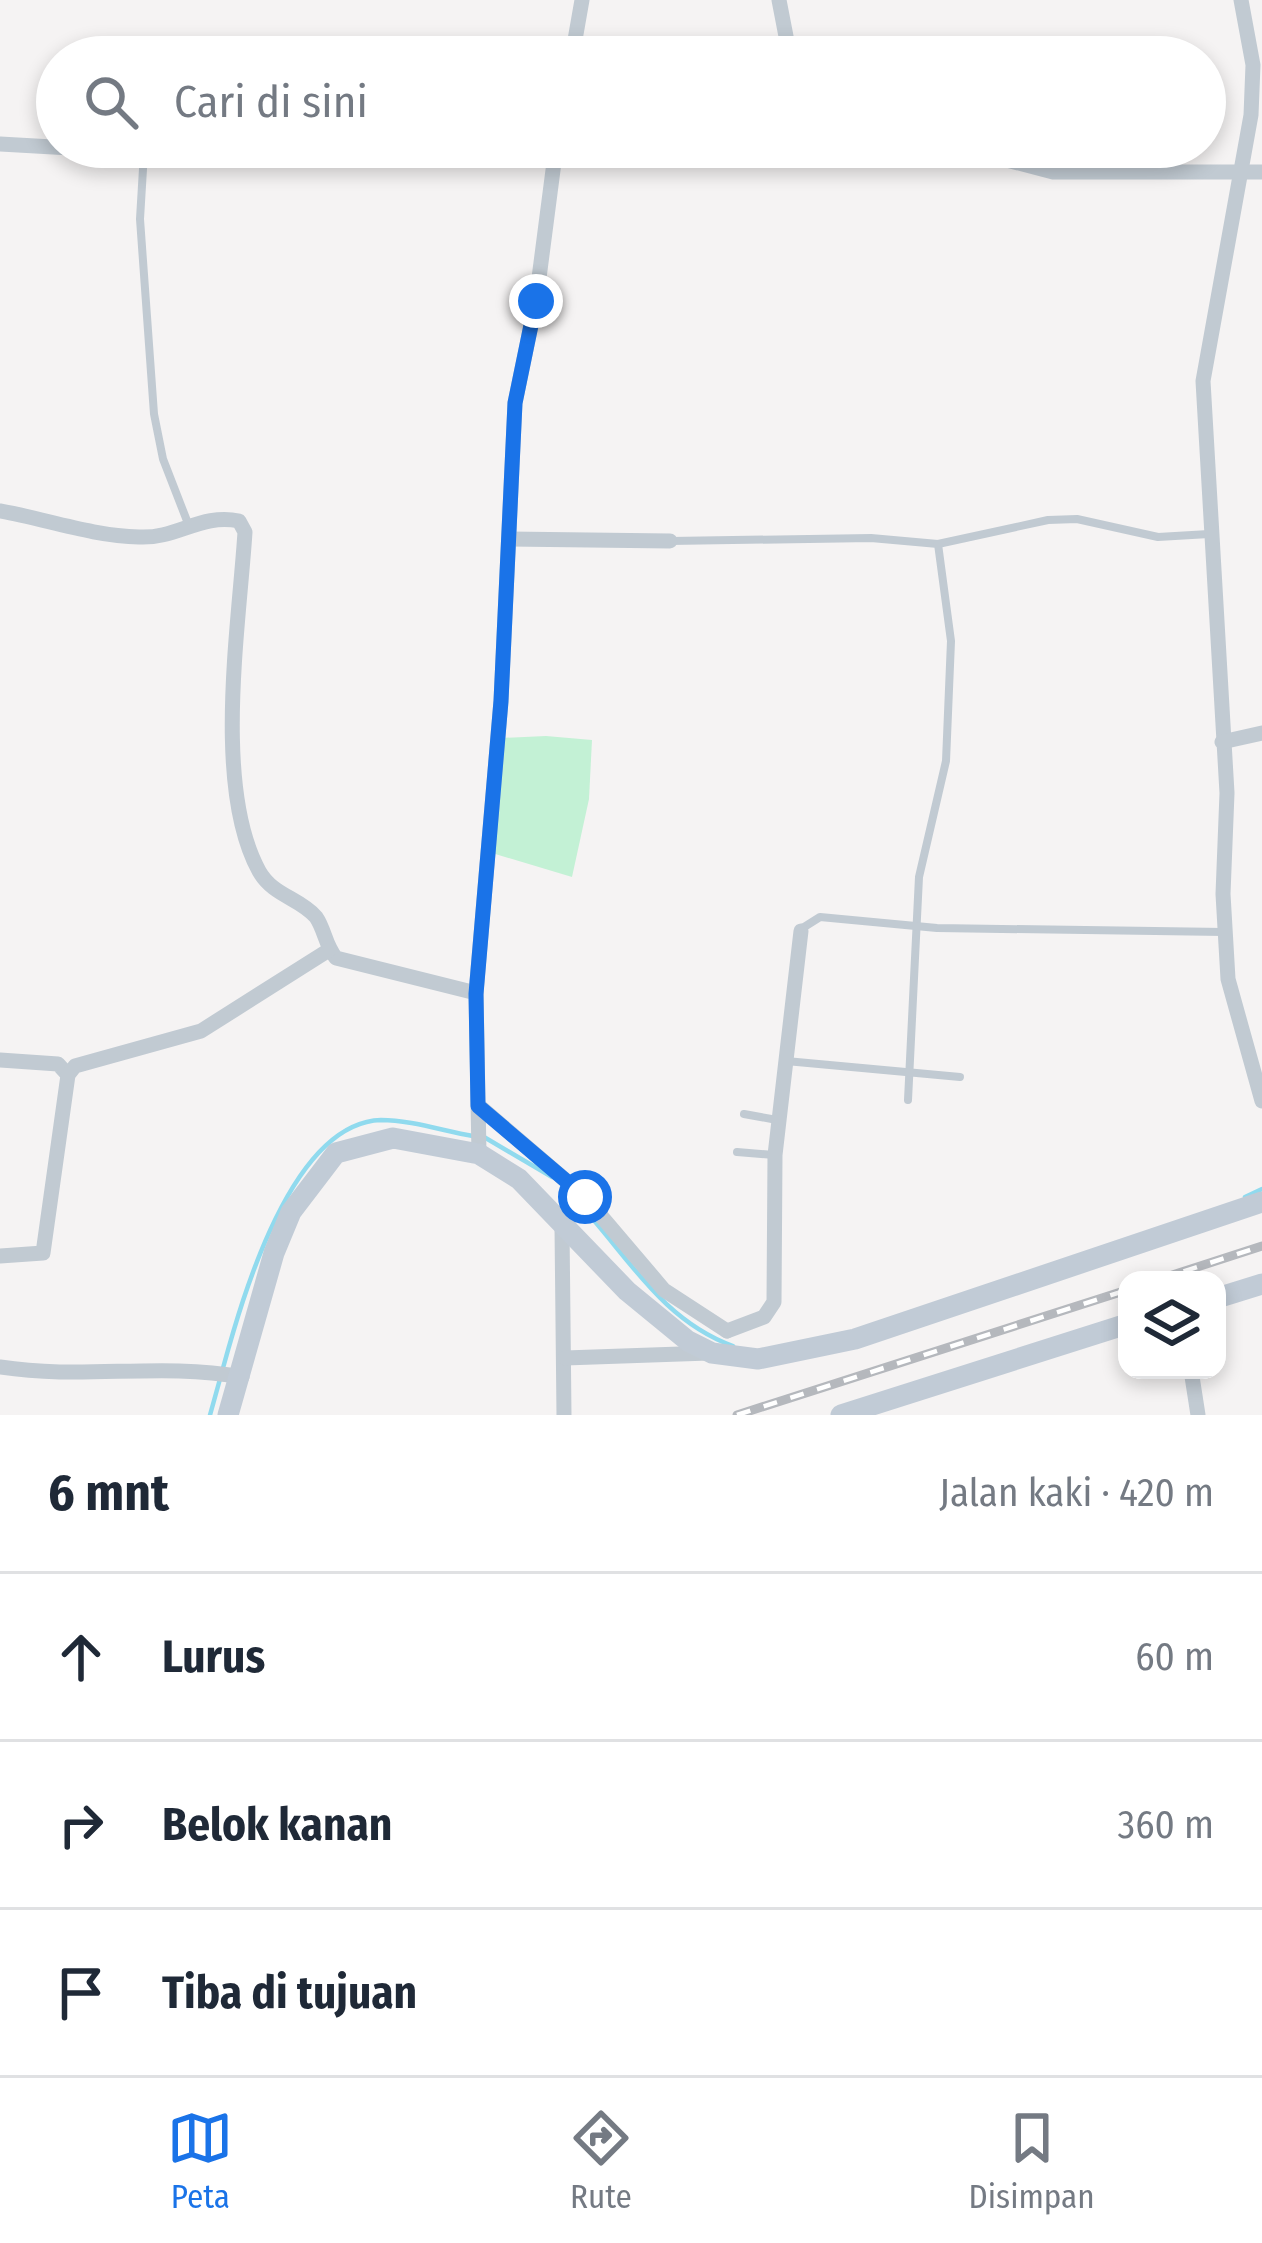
<!DOCTYPE html>
<html lang="id">
<meta charset="utf-8">
<style>
body{margin:0;font-family:"Fira Sans Condensed",sans-serif;background:#f6f6f7;color:#1f2937}
.controls{position:absolute;right:36px;bottom:36px;display:grid;overflow:hidden;border-radius:24px;box-shadow:0 6px 18px #0003}
.controls button{width:108px;height:108px;display:grid;place-items:center;padding:0;border:0;border-bottom:3px solid #e0e1e3;background:#fff;color:#1f2937;font:60px sans-serif}
.stop{position:absolute;width:36px;height:36px;margin:-27px;border:9px solid #1a73e8;border-radius:50%;background:#fff}
.stop.end{background:#1a73e8;border-color:#fff;box-shadow:0 3px 12px #0008}
.list{margin:0;padding:0;list-style:none}
h2{display:flex;justify-content:space-between;align-items:center;height:156px;margin:0;padding:0 48px;font-size:51px}
h2 small{font-size:39px;font-weight:400;color:#747a83}
.list li{display:grid;grid-template-columns:78px 1fr auto;gap:36px;align-items:center;box-sizing:border-box;height:168px;padding:0 48px;border-top:3px solid #e0e1e3}
.list b{display:block;font-size:45px;white-space:nowrap}
.list em{font-size:39px;font-style:normal;color:#747a83}
.icon{flex:none;width:66px;height:66px;fill:none;stroke:currentColor;stroke-width:2;stroke-linecap:round;stroke-linejoin:round}
.map{position:relative;flex:none;width:1262px;height:1415px;overflow:hidden}
.search{position:absolute;background:#fff;box-shadow:0 6px 18px #0003;left:36px;right:36px;top:36px;height:132px;display:flex;align-items:center;gap:30px;box-sizing:border-box;padding:0 42px;border-radius:66px;color:#747a83;font-size:45px}
.sheet{height:660px;background:#fff}
nav{display:flex;justify-content:space-around;align-items:center;box-sizing:border-box;height:168px;border-top:3px solid #e0e1e3;background:#fff;font-size:33px;color:#747a83}
nav a{display:grid;justify-items:center;gap:6px}
nav .on{color:#1a73e8}
.map>svg:first-child{display:block}
.green{fill:#c3f1d5}
.lines{fill:none;stroke-linecap:round;stroke-linejoin:round}
.stream{stroke:#90daee;stroke-width:4.5}
.lane{stroke:#c1cad2;stroke-width:8}
.street{stroke:#c1cad2;stroke-width:15}
.secondary{stroke:#c1cbd6;stroke-width:21}
.rail-casing{stroke:#b5b8bd;stroke-width:9}
.rail{stroke:#fff;stroke-width:4.5;stroke-dasharray:14;stroke-linecap:butt}
.route{stroke:#1a73e8;stroke-width:15}
</style>
<div class="map">
<svg width="1262" height="1415" viewBox="0 0 1262 1415">
<rect width="100%" height="100%" fill="#f5f3f3"/>
<path class="green" d="M 546,736 L 592,740 L 589,799 L 572,877 L 492,853 L 501,738 Z"/>
<g class="lines">
<g class="stream">
<path d="M 484,1137 L 552,1177"/>
<path d="M 573,1197 C 626,1252 659,1319 733,1346"/>
<path d="M 1245,1197 L 1262,1189"/>
<path d="M 223,1368 C 242,1299 291,1123 381,1120 C 410,1120 444,1131 473,1136"/>
<path d="M 210,1415 L 220,1379"/>
</g>
<g class="lane">
<path d="M 144,152 L 140,219 L 154,414 L 163,459 L 189,526"/>
<path d="M 670,541 L 871,538 L 938,544 L 951,641 L 946,761 L 919,877 L 908,1100"/>
<path d="M 938,544 L 1048,520 L 1077,519 L 1158,537 L 1209,534"/>
<path d="M 801,929 L 820,917 L 937,928 L 1224,932"/>
<path d="M 786,1061 L 960,1077"/>
<path d="M 744,1114 L 777,1120"/>
<path d="M 737,1152 L 774,1155"/>
</g>
<g class="street">
<path d="M 779,0 L 790,57"/>
<path d="M 1241,0 L 1253,65 L 1251,115 L 1203,381 L 1227,793 L 1223,894 L 1228,979 L 1262,1101"/>
<path d="M 572,57 L 582,0"/>
<path d="M 0,144 L 176,154 L 556,147"/>
<path d="M 957,147 L 1053,172 L 1262,172"/>
<path d="M 0,511 C 45,519 93,536 139,537 C 177,539 201,513 239,521 L 245,532 C 239,626 213,787 259,871 C 273,896 300,898 316,917 C 325,930 325,945 336,958 L 476,993"/>
<path d="M 509,539 L 670,541"/>
<path d="M 1222,742 L 1262,733"/>
<path d="M 0,1060 L 58,1064 L 68,1075"/>
<path d="M 479,1106 L 585,1197 L 664,1290 L 727,1331"/>
<path d="M 479,1154 L 476,993 L 501,701 L 515,403 L 536,301 L 556,147"/>
<path d="M 562,1227 L 564,1415"/>
<path d="M 0,1256 L 43,1253 L 68,1075 L 75,1066 L 201,1031 L 329,950"/>
<path d="M 727,1331 L 764,1317 L 774,1302 L 775,1155 L 801,931"/>
<path d="M 565,1358 L 709,1353"/>
<path d="M 0,1367 C 84,1380 159,1362 242,1377"/>
<path d="M 1191,1370 L 1198,1415"/>
</g>
<g class="secondary">
<path d="M 1217,1298 L 1262,1284"/>
<path d="M 228,1415 L 274,1253 L 291,1212 L 336,1153 L 393,1138 L 479,1154 L 519,1179 L 627,1291 L 688,1341 L 712,1353 L 758,1359 L 855,1339 L 1262,1202"/>
<path d="M 841,1415 L 1127,1324"/>
</g>
<defs>
<g id="rail">
<path d="M 1157,1280 L 1262,1246"/>
<path d="M 737,1415 L 1127,1290"/>
</g>
</defs>
<use href="#rail" class="rail-casing"/>
<use href="#rail" class="rail"/>
</g>
<g class="lines">
<path class="route" d="M 536,301 L 515,403 L 501,701 L 476,994 L 478,1106 L 585,1197"/>
</g>
</svg>
<div class="controls">
<button><svg class="icon" aria-label="layers" viewBox="0 0 24 24"><path d="M12 4l9 5-9 5-9-5zM3 14l9 5 9-5"/></svg></button>
</div>
<div class="stop" style="left:585px;top:1197px"></div>
<div class="stop end" style="left:536px;top:301px"></div>
<div class="search"><svg class="icon" aria-label="search" viewBox="0 0 24 24"><circle cx="10" cy="10" r="6"/><path d="M15 15l6 6"/></svg>Cari di sini</div>
</div>
<section class="sheet">
<h2>6 mnt<small>Jalan kaki · 420 m</small></h2>
<ul class="list">
<li><svg class="icon" aria-label="ahead" viewBox="0 0 24 24"><path d="M12 20V5M6 11l6-6 6 6"/></svg><div><b>Lurus</b></div><em>60 m</em></li>
<li><svg class="icon" aria-label="right" viewBox="0 0 24 24"><path d="M7 20v-9h11M14 6l5 5-5 5"/></svg><div><b>Belok kanan</b></div><em>360 m</em></li>
<li><svg class="icon" aria-label="arrive" viewBox="0 0 24 24"><path d="M6 21V4h12l-3 4 3 4H6"/></svg><div><b>Tiba di tujuan</b></div></li>
</ul>
</section>
<nav>
<a class="on"><svg class="icon" aria-label="map" viewBox="0 0 24 24"><path d="M3 6l6-2 6 2 6-2v14l-6 2-6-2-6 2zM9 4v14M15 6v14"/></svg>Peta</a>
<a><svg class="icon" aria-label="directions" viewBox="0 0 24 24"><path d="M12 3l9 9-9 9-9-9zM9 14v-3h6M13 9l2 2-2 2"/></svg>Rute</a>
<a><svg class="icon" aria-label="saved" viewBox="0 0 24 24"><path d="M7 4h10v16l-5-4-5 4z"/></svg>Disimpan</a>
</nav>
